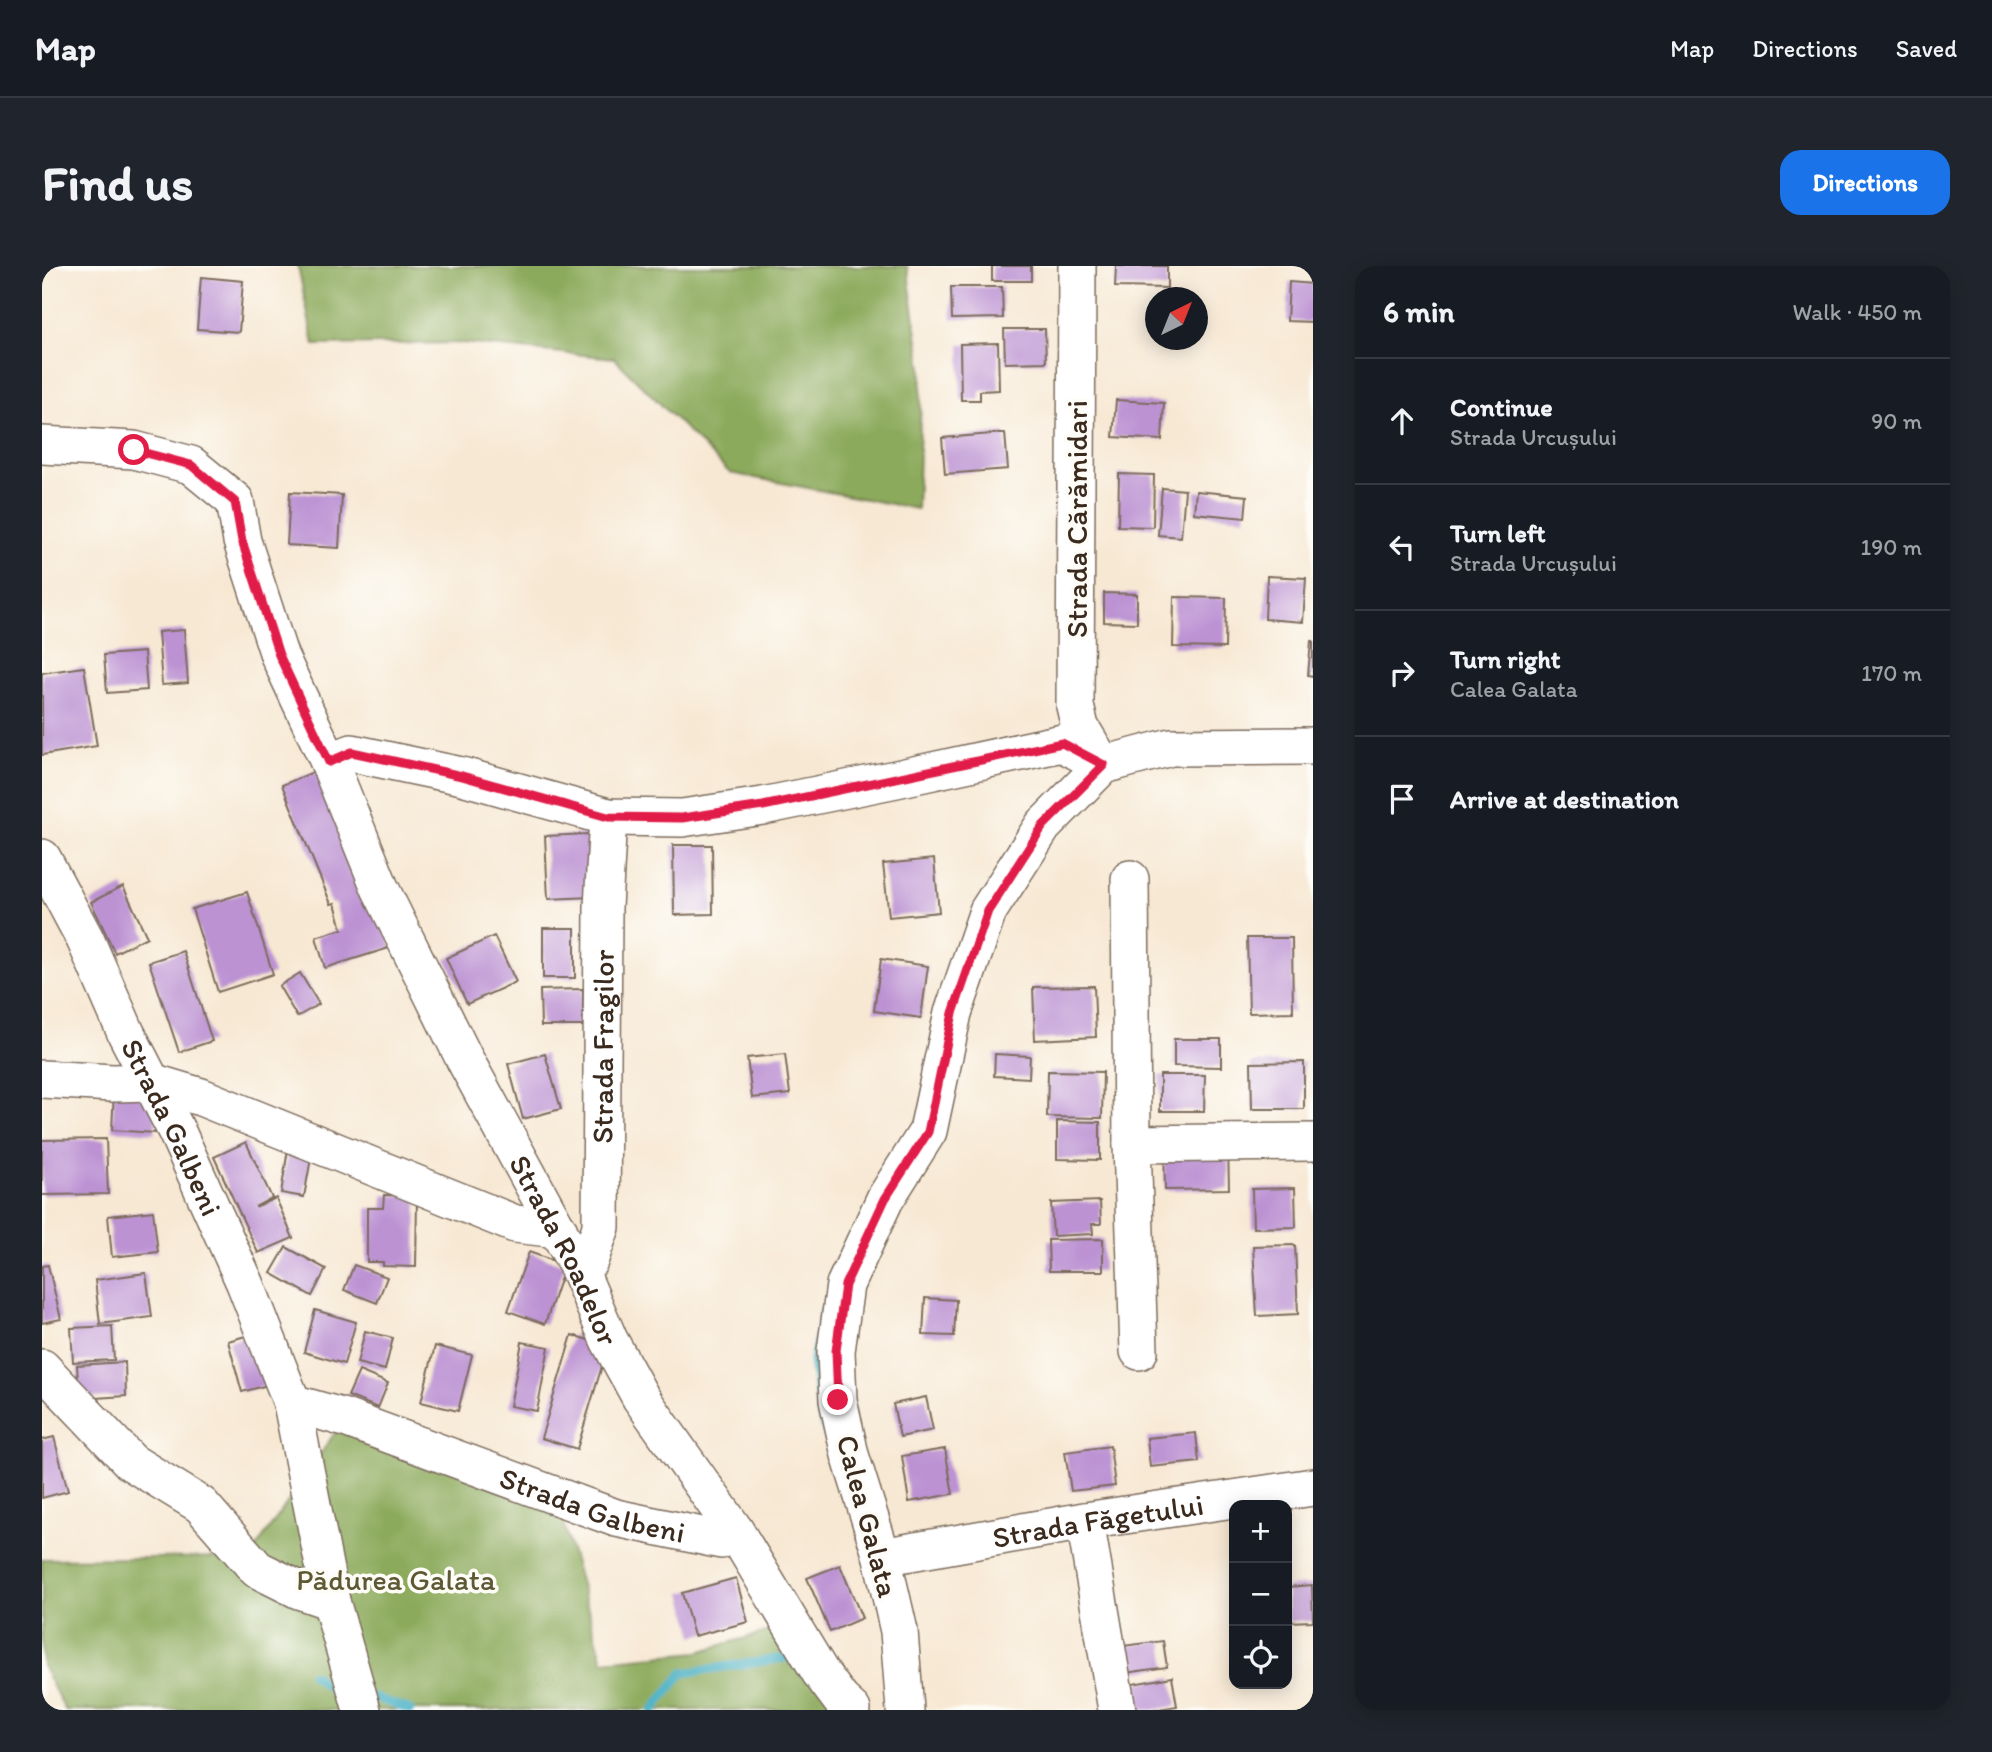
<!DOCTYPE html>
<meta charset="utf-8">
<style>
body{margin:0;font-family:Itim,sans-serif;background:#20242c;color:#f1f3f6}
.controls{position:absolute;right:21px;bottom:21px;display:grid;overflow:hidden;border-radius:14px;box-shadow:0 4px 18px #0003}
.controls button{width:63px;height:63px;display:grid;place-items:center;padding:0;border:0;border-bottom:2px solid #363941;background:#171b24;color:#f1f3f6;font:35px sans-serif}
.compass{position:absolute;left:1103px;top:21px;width:63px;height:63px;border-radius:50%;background:#171b24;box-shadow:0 4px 18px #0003;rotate:43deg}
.stop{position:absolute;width:21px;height:21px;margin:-16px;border:5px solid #e11d48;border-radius:50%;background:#fff}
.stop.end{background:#e11d48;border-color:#fff;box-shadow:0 2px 7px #0008}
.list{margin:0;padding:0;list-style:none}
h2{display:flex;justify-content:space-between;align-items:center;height:91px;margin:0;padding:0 28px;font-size:30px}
h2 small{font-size:23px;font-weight:400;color:#9ea1a6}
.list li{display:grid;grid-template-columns:46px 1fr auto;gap:21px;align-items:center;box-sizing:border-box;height:126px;padding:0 28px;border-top:2px solid #363941}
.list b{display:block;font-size:26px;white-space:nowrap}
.list p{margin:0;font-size:23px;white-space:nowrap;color:#9ea1a6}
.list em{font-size:23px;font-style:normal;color:#9ea1a6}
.icon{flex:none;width:38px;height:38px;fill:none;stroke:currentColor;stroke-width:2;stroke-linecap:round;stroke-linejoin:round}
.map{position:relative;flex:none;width:1271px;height:1444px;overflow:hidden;border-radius:21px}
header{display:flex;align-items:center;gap:42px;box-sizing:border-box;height:98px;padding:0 35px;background:#171b24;border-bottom:2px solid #363941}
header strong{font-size:33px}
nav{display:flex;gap:38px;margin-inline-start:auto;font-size:24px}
.intro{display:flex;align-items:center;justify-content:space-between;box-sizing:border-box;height:168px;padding:0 42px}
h1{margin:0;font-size:49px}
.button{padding:18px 32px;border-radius:21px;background:#1a73e8;color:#fff;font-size:24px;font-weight:700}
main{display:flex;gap:42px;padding:0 42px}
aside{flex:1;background:#171b24;border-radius:21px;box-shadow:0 4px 18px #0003}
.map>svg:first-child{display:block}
.forest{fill:#8caa5c;stroke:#646a3d;stroke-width:2}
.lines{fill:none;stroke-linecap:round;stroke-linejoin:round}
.stream{stroke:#43adc2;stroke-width:9}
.building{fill:#bc92d3}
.minor-casing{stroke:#7d6c5d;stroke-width:40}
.minor{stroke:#fff;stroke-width:37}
.route{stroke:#e11d48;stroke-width:9}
.labels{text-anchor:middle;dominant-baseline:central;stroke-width:7;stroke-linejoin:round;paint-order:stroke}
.street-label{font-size:30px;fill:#3b2a1e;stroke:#fdfcf7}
.park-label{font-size:30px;fill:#5e5834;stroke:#fdfcf7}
</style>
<header>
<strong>Map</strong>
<nav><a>Map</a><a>Directions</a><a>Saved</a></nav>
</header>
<div class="intro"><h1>Find us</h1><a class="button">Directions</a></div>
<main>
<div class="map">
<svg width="1271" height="1444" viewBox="0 0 1271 1444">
<rect width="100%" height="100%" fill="#fdfcf7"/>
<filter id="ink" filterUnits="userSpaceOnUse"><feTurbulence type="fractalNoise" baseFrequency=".0143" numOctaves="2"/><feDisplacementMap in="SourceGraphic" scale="14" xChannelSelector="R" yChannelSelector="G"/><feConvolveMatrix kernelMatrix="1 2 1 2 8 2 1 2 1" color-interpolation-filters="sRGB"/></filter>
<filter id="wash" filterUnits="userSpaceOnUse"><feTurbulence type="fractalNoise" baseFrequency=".00686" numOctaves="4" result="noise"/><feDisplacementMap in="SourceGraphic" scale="28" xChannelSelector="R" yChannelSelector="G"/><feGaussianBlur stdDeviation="1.57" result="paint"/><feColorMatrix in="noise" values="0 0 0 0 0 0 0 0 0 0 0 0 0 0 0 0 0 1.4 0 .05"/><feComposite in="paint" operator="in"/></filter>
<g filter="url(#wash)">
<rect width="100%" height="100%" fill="#f7e8d3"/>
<g class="forest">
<path d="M 256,0 L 865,0 L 880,102 L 875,243 L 688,207 L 572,92 L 419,77 L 272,79 Z"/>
<path d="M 303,1152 L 515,1235 L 561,1395 L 656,1386 L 741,1361 L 800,1444 L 23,1444 L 0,1399 L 0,1293 L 208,1291 Z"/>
</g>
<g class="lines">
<g class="stream">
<path d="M 782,1045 L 771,1094 L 779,1151 L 787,1172"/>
<path d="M 270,1408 L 304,1436"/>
<path d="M 331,1431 L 368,1444"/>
<path d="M 611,1444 L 641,1407 L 756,1390"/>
</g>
</g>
<g id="blocks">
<g class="building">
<rect x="950" y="0" width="39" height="15"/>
<path d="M 1074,0 L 1125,0 L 1125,22 L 1073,21 Z"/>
<path d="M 159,11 L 201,15 L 197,66 L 155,63 Z"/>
<path d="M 1247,16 L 1271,18 L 1271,56 L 1245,55 Z"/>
<path d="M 909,21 L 960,21 L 961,52 L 910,53 Z"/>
<path d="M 962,63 L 1003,63 L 1004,96 L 963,97 Z"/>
<path d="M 956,77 L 957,124 L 938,125 L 938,134 L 919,134 L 918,78 Z"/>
<path d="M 1074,134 L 1122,137 L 1120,174 L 1071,171 Z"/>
<path d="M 963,167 L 966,203 L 903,208 L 900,172 Z"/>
<path d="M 1077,208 L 1112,209 L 1111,261 L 1076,260 Z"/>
<path d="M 1120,222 L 1143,224 L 1139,271 L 1116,269 Z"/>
<path d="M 1154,225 L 1205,230 L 1203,252 L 1152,247 Z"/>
<path d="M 248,226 L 300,229 L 297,282 L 245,279 Z"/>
<path d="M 1225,310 L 1264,312 L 1261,356 L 1223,353 Z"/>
<path d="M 1062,327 L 1095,328 L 1095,357 L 1062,356 Z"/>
<path d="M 1132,331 L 1184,332 L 1183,382 L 1131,381 Z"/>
<path d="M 142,364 L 146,417 L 120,419 L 116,366 Z"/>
<path d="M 1269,375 L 1271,375 L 1271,410 L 1266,409 Z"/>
<path d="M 102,386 L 105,424 L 65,427 L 62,389 Z"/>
<path d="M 42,401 L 55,480 L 0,489 L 0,407 Z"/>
<path d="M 283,501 L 350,681 L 283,702 L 274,671 L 300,663 L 293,637 L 289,638 L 240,519 Z"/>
<path d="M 547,568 L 550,631 L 506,633 L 503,570 Z"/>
<path d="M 631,579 L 670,579 L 671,648 L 632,649 Z"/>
<path d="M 892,593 L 897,646 L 847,651 L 841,598 Z"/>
<path d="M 81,620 L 105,671 L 73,687 L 49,636 Z"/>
<path d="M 205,626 L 231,708 L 176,726 L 150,643 Z"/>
<rect x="501" y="662" width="32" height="50"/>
<path d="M 452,670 L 474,716 L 425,738 L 404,692 Z"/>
<path d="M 1205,672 L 1250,672 L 1251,746 L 1207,747 Z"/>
<path d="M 141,685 L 170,775 L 137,786 L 107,696 Z"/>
<path d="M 839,693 L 886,700 L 879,752 L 832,745 Z"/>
<path d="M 258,707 L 277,738 L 255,751 L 237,720 Z"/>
<path d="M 1052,720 L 1054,771 L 993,774 L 991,721 Z"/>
<path d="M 541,723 L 541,760 L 499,760 L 498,724 Z"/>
<path d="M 1132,773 L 1179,773 L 1179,801 L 1132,800 Z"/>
<path d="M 503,788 L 519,843 L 481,853 L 466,798 Z"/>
<path d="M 743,788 L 748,828 L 710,832 L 705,792 Z"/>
<path d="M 953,788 L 988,790 L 987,812 L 952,810 Z"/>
<path d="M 1262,796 L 1262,843 L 1210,843 L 1209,797 Z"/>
<path d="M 1006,805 L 1061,806 L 1060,852 L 1005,851 Z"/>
<path d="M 1118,809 L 1163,809 L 1162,845 L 1118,845 Z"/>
<path d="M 72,825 L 115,828 L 113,867 L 70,864 Z"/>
<path d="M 1015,855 L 1058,856 L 1058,894 L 1015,893 Z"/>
<path d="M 64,873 L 66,928 L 0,929 L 0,874 Z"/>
<path d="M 204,876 L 230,932 L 213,941 L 234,932 L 251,972 L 216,987 L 172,891 Z"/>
<path d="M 247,877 L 271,881 L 262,931 L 239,927 Z"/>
<path d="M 1186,878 L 1187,923 L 1123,924 L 1122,879 Z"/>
<path d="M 1253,922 L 1254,961 L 1211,962 L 1210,923 Z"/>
<path d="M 342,929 L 375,930 L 374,1001 L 341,1000 L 341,996 L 325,996 L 325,942 L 341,942 Z"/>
<path d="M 1058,935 L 1059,958 L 1050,958 L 1051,968 L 1011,970 L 1009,937 Z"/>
<path d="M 111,945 L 116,986 L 70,991 L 66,950 Z"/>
<path d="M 1061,973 L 1061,1005 L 1007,1005 L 1006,974 Z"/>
<path d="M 1253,979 L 1256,1048 L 1215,1050 L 1211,980 Z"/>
<path d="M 244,981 L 284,1003 L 270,1030 L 229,1007 Z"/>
<path d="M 487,986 L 523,999 L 503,1058 L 466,1045 Z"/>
<path d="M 6,999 L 19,1053 L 0,1057 L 0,1000 Z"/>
<path d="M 312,999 L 345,1011 L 335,1037 L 302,1024 Z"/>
<path d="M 104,1007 L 110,1051 L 58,1058 L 53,1014 Z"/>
<path d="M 883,1032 L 914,1034 L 912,1070 L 881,1069 Z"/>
<path d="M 273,1044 L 314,1056 L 302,1098 L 262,1086 Z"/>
<path d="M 70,1060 L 72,1094 L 31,1096 L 29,1062 Z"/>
<path d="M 323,1065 L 351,1072 L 343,1104 L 315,1097 Z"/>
<path d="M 218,1066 L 233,1117 L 200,1126 L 186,1075 Z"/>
<path d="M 530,1069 L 566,1080 L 535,1183 L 499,1172 Z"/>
<path d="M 480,1076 L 507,1081 L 495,1145 L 468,1140 Z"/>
<path d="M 393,1080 L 430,1089 L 416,1145 L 379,1136 Z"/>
<path d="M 83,1096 L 84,1130 L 37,1133 L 35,1099 Z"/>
<path d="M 317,1105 L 346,1117 L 336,1142 L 306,1130 Z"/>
<path d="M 884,1131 L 891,1164 L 858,1171 L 851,1138 Z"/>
<path d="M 1154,1167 L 1157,1196 L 1108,1201 L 1105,1172 Z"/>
<path d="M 12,1171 L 26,1225 L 0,1232 L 0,1174 Z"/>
<path d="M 1068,1180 L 1073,1220 L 1029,1225 L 1023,1186 Z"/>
<path d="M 903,1183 L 911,1228 L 867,1236 L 860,1190 Z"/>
<path d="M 798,1299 L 820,1352 L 788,1366 L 765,1312 Z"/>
<path d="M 694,1312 L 706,1356 L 652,1370 L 640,1327 Z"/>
<path d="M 1270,1319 L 1271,1355 L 1245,1356 L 1245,1321 Z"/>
<path d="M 1121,1375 L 1125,1401 L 1083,1407 L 1080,1380 Z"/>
<path d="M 1130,1411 L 1135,1440 L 1111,1444 L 1090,1444 L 1085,1419 Z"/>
</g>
</g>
</g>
<g filter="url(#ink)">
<use href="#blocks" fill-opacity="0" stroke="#7d6c5d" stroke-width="2"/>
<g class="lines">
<defs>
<g id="minor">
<path d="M 1035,0 L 1033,440 L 1038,461 L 1061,499"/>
<path id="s1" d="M 0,179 L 92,184 L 149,199 L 193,235 L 200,275 L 237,389 L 287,496 L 338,622 L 422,792 L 536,1001 L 567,1074 L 599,1132 L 693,1265 L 778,1406 L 799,1434 L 810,1444"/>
<path d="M 287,496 L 310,487 L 420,510 L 566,551 L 640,552 L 721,540 L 854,513 L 1020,477 L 1061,499"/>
<path id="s2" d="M 0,592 L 43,673 L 84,767 L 135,866 L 203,1017 L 250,1137 L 289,1335 L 320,1444"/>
<path d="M 1088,613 L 1090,878 L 1097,1085"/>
<path d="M 0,813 L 71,817 L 109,816 L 159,831 L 473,958 L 516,963"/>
<path d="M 1090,878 L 1271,876"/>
<path id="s3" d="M 536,1001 L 547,995 L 559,961 L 561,641 L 566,551"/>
<path d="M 0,1102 L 89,1196 L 159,1239 L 215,1303 L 257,1324 L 289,1335"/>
<path id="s4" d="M 250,1137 L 303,1152 L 574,1252 L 679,1274 L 693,1265"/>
<path d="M 1043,1255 L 1075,1444"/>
<path id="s5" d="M 840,1291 L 1043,1255 L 1271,1221"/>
<path d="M 863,1444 L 857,1365 L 840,1291 L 808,1189 L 796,1134 L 794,1085 L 803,1019 L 843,933 L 886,865 L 911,747 L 946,645 L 1001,560 L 1061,499 L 1129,481 L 1271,480"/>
</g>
</defs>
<use href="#minor" class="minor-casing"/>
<use href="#minor" class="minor"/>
</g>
</g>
<g class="lines" filter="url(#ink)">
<path class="route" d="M 92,184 L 149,199 L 193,236 L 200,275 L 237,389 L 287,496 L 310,486 L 420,510 L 566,551 L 640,552 L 721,540 L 1020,477 L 1062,499 L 1001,560 L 946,645 L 911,747 L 886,866 L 843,933 L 803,1019 L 794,1085 L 796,1134"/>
</g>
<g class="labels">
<g class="street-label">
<text transform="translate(1034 253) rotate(-90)">Strada Cărămidari</text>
<text stroke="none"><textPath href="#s3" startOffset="229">Strada Fragilor</textPath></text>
<text stroke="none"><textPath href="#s2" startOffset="299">Strada Galbeni</textPath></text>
<text stroke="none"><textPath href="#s1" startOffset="1029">Strada Roadelor</textPath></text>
<text stroke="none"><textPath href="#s4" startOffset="318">Strada Galbeni</textPath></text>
<text transform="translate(826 1250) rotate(75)">Calea Galata</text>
<text stroke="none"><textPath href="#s5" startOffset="219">Strada Făgetului</textPath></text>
</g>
<g class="park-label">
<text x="354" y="1313">Pădurea Galata</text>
</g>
</g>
</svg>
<div class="controls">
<button>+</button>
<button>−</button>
<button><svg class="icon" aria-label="locate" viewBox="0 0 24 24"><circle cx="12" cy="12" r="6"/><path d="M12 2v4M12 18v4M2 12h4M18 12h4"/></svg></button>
</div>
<svg class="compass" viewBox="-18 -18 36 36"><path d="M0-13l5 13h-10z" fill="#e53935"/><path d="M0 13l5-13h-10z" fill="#9ea1a6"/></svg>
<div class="stop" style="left:92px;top:184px"></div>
<div class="stop end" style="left:796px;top:1134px"></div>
</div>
<aside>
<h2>6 min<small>Walk · 450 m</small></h2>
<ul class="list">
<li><svg class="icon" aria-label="ahead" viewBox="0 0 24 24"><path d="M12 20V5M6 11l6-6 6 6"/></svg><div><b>Continue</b><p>Strada Urcușului</p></div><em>90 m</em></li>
<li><svg class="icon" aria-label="left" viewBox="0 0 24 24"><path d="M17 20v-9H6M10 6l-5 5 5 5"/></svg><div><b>Turn left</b><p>Strada Urcușului</p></div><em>190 m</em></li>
<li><svg class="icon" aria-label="right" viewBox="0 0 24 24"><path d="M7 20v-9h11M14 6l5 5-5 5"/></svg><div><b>Turn right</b><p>Calea Galata</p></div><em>170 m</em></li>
<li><svg class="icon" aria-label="arrive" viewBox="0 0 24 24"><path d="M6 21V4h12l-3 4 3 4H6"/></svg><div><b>Arrive at destination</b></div></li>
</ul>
</aside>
</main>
